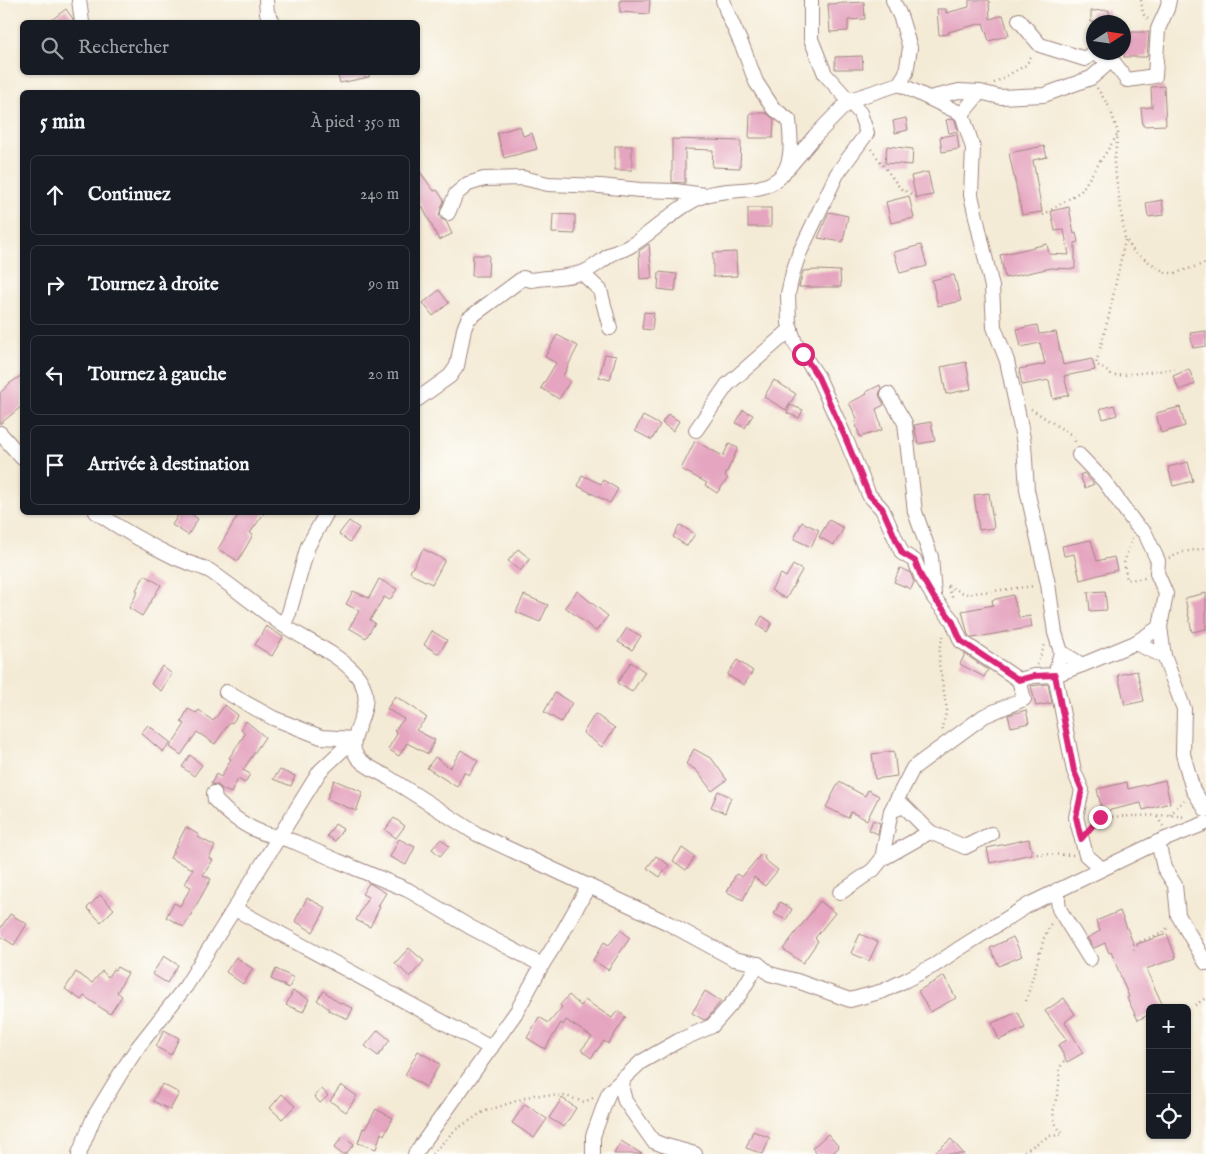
<!DOCTYPE html>
<html lang="fr">
<meta charset="utf-8">
<style>
body{margin:0;font-family:"IM FELL English",serif;background:#20242c;color:#f1f3f6}
.controls{position:absolute;right:15px;bottom:15px;display:grid;overflow:hidden;border-radius:8px;box-shadow:0 1px 4px #0004}
.controls button{width:45px;height:45px;display:grid;place-items:center;padding:0;border:0;border-bottom:1px solid #363941;background:#171b24;color:#f1f3f6;font:25px sans-serif}
.compass{position:absolute;left:1086px;top:15px;width:45px;height:45px;border-radius:50%;background:#171b24;box-shadow:0 1px 4px #0004;rotate:78deg}
.stop{position:absolute;width:15px;height:15px;margin:-11px;border:4px solid #db2777;border-radius:50%;background:#fff}
.stop.end{background:#db2777;border-color:#fff;box-shadow:0 1px 5px #0008}
.list{margin:0;padding:0;list-style:none}
h2{display:flex;justify-content:space-between;align-items:center;height:65px;margin:0;padding:0 20px;font-size:21px}
h2 small{font-size:16px;font-weight:400;color:#9ea1a6}
.list li{display:grid;grid-template-columns:32px 1fr auto;gap:15px;align-items:center;box-sizing:border-box;height:80px;margin:0 10px 10px;padding:0 10px;border:1px solid #363941;border-radius:8px}
.list b{display:block;font-size:19px;white-space:nowrap}
.list em{font-size:16px;font-style:normal;color:#9ea1a6}
.icon{flex:none;width:28px;height:28px;fill:none;stroke:currentColor;stroke-width:2;stroke-linecap:round;stroke-linejoin:round}
.map{position:relative;flex:none;width:1206px;height:1154px;overflow:hidden}
.search{position:absolute;background:#171b24;box-shadow:0 1px 4px #0004;left:20px;top:20px;width:400px;height:55px;display:flex;align-items:center;gap:12px;box-sizing:border-box;padding:0 18px;border-radius:8px;color:#9ea1a6;font-size:19px}
.panel{position:absolute;background:#171b24;box-shadow:0 1px 4px #0004;left:20px;top:90px;width:400px;height:425px;border-radius:8px}
.map>svg:first-child{display:block}
.building{fill:#e5a4bf}
.lines{fill:none;stroke-linecap:round;stroke-linejoin:round}
.minor-casing{stroke:#9f8580;stroke-width:16}
.path{stroke:#9f8580;stroke-width:2.5;stroke-dasharray:1 4;stroke-linecap:butt}
.minor{stroke:#fff;stroke-width:14}
.route{stroke:#db2777;stroke-width:6}
</style>
<div class="map">
<svg width="1206" height="1154" viewBox="0 0 1206 1154">
<rect width="100%" height="100%" fill="#fdfcf7"/>
<filter id="ink" filterUnits="userSpaceOnUse"><feTurbulence type="fractalNoise" baseFrequency=".02" numOctaves="2"/><feDisplacementMap in="SourceGraphic" scale="10" xChannelSelector="R" yChannelSelector="G"/><feConvolveMatrix kernelMatrix="1 2 1 2 8 2 1 2 1" color-interpolation-filters="sRGB"/></filter>
<filter id="wash" filterUnits="userSpaceOnUse"><feTurbulence type="fractalNoise" baseFrequency=".0096" numOctaves="4" result="noise"/><feDisplacementMap in="SourceGraphic" scale="20" xChannelSelector="R" yChannelSelector="G"/><feGaussianBlur stdDeviation="1.12" result="paint"/><feColorMatrix in="noise" values="0 0 0 0 0 0 0 0 0 0 0 0 0 0 0 0 0 1.4 0 .05"/><feComposite in="paint" operator="in"/></filter>
<g filter="url(#wash)">
<rect width="100%" height="100%" fill="#f4ebd6"/>
<g id="blocks">
<g class="building">
<path d="M 620,0 L 650,0 L 649,14 L 620,12 Z"/>
<path d="M 969,0 L 989,0 L 990,19 L 1003,15 L 1009,35 L 989,41 L 983,23 L 948,32 L 949,34 L 939,35 L 937,9 L 946,9 L 946,13 L 969,7 Z"/>
<path d="M 864,2 L 865,19 L 848,20 L 848,31 L 830,32 L 828,4 Z"/>
<path d="M 66,9 L 73,19 L 73,22 L 49,22 Z"/>
<path d="M 1109,10 L 1110,22 L 1091,22 L 1091,11 Z"/>
<path d="M 1124,32 L 1149,32 L 1147,57 L 1124,57 Z"/>
<path d="M 862,56 L 863,69 L 835,69 L 835,57 Z"/>
<path d="M 337,72 L 369,72 L 369,77 L 340,83 Z"/>
<path d="M 1164,86 L 1166,125 L 1143,126 L 1141,108 L 1152,107 L 1151,87 Z"/>
<path d="M 750,113 L 766,113 L 774,119 L 773,138 L 749,138 Z"/>
<path d="M 906,118 L 908,130 L 895,133 L 893,121 Z"/>
<path d="M 951,119 L 955,120 L 958,131 L 949,133 L 946,120 Z"/>
<path d="M 520,126 L 523,136 L 532,133 L 537,149 L 504,158 L 497,133 Z"/>
<path d="M 957,134 L 959,149 L 942,152 L 940,137 Z"/>
<path d="M 672,139 L 741,141 L 740,168 L 712,167 L 713,150 L 685,149 L 685,183 L 672,182 Z"/>
<rect x="615" y="146" width="17" height="24"/>
<path d="M 887,146 L 913,149 L 912,165 L 885,163 Z"/>
<path d="M 1044,146 L 1047,157 L 1033,160 L 1042,212 L 1022,215 L 1009,153 Z"/>
<path d="M 418,169 L 434,191 L 437,190 L 444,200 L 439,215 L 441,219 L 446,221 L 452,234 L 439,240 L 418,198 Z"/>
<path d="M 928,172 L 933,195 L 916,198 L 911,176 Z"/>
<path d="M 909,196 L 914,218 L 891,223 L 886,202 Z"/>
<path d="M 1162,200 L 1164,215 L 1148,217 L 1146,203 Z"/>
<path d="M 1069,207 L 1074,234 L 1076,233 L 1078,242 L 1075,243 L 1075,269 L 1051,268 L 1005,278 L 1000,255 L 1047,244 L 1049,254 L 1069,255 L 1064,230 L 1055,231 L 1051,211 Z"/>
<rect x="748" y="208" width="23" height="19"/>
<path d="M 829,212 L 848,216 L 843,242 L 818,238 Z"/>
<path d="M 553,214 L 575,215 L 575,234 L 552,233 Z"/>
<path d="M 649,244 L 652,278 L 640,279 L 639,251 Z"/>
<path d="M 921,245 L 927,266 L 900,273 L 894,252 Z"/>
<path d="M 736,252 L 737,276 L 713,277 L 713,253 Z"/>
<path d="M 473,255 L 489,255 L 488,276 L 472,276 Z"/>
<path d="M 817,270 L 840,271 L 841,287 L 799,287 L 803,271 Z"/>
<path d="M 659,272 L 677,274 L 675,291 L 658,289 Z"/>
<path d="M 954,275 L 961,301 L 938,306 L 932,280 Z"/>
<path d="M 439,290 L 449,303 L 433,316 L 423,303 Z"/>
<path d="M 644,312 L 654,313 L 652,330 L 642,329 Z"/>
<path d="M 1037,325 L 1039,334 L 1056,332 L 1063,365 L 1092,359 L 1095,370 L 1064,376 L 1069,395 L 1053,399 L 1049,380 L 1022,385 L 1019,369 L 1045,364 L 1040,343 L 1021,347 L 1017,329 Z"/>
<path d="M 1206,331 L 1206,346 L 1193,348 L 1190,333 Z"/>
<path d="M 557,335 L 578,346 L 563,376 L 570,381 L 559,399 L 541,388 L 556,363 L 545,357 Z"/>
<path d="M 605,354 L 616,356 L 610,380 L 599,377 Z"/>
<path d="M 966,362 L 971,389 L 946,394 L 941,367 Z"/>
<path d="M 1189,369 L 1195,384 L 1179,390 L 1173,376 Z"/>
<path d="M 22,375 L 22,406 L 0,424 L 0,393 L 9,384 Z"/>
<path d="M 774,380 L 796,394 L 786,410 L 764,397 Z"/>
<path d="M 880,385 L 881,389 L 879,395 L 884,405 L 876,409 L 882,430 L 860,437 L 854,419 L 857,418 L 849,403 L 867,394 L 866,392 Z"/>
<path d="M 790,405 L 803,410 L 799,418 L 787,413 Z"/>
<path d="M 1114,405 L 1117,415 L 1103,419 L 1100,409 Z"/>
<path d="M 1180,407 L 1185,426 L 1161,433 L 1156,413 Z"/>
<path d="M 743,410 L 753,415 L 745,428 L 736,423 Z"/>
<path d="M 668,414 L 679,421 L 673,431 L 662,423 Z"/>
<path d="M 643,416 L 660,425 L 652,440 L 635,431 Z"/>
<path d="M 931,422 L 935,441 L 918,444 L 914,425 Z"/>
<path d="M 695,441 L 723,456 L 729,444 L 738,448 L 725,476 L 728,478 L 717,493 L 705,485 L 707,483 L 681,469 Z"/>
<path d="M 1188,462 L 1193,481 L 1173,486 L 1168,467 Z"/>
<path d="M 1084,473 L 1094,484 L 1085,488 L 1080,475 Z"/>
<path d="M 582,475 L 601,484 L 603,480 L 618,489 L 610,503 L 578,486 Z"/>
<path d="M 989,493 L 994,528 L 979,530 L 974,495 Z"/>
<path d="M 180,512 L 189,512 L 198,519 L 188,535 L 172,525 Z"/>
<path d="M 240,512 L 265,512 L 250,533 L 253,535 L 238,561 L 218,549 Z"/>
<path d="M 829,520 L 844,528 L 834,545 L 819,537 Z"/>
<path d="M 349,521 L 359,528 L 350,542 L 339,534 Z"/>
<path d="M 802,522 L 819,530 L 811,547 L 794,539 Z"/>
<path d="M 680,525 L 695,534 L 687,546 L 673,537 Z"/>
<path d="M 1091,540 L 1097,561 L 1114,557 L 1117,570 L 1080,580 L 1074,554 L 1064,556 L 1062,546 Z"/>
<path d="M 423,549 L 445,560 L 432,584 L 415,576 L 410,572 Z"/>
<path d="M 518,549 L 530,559 L 520,571 L 508,561 Z"/>
<path d="M 793,565 L 802,570 L 786,599 L 771,590 L 781,574 L 786,577 Z"/>
<path d="M 900,568 L 910,572 L 914,582 L 911,589 L 894,582 Z"/>
<path d="M 145,575 L 161,585 L 142,616 L 129,608 L 138,591 L 136,590 Z"/>
<path d="M 379,579 L 397,589 L 390,600 L 384,597 L 370,620 L 375,623 L 366,638 L 349,628 L 359,611 L 346,604 L 353,591 L 369,598 Z"/>
<path d="M 577,591 L 608,616 L 596,631 L 565,607 Z"/>
<path d="M 1105,591 L 1107,610 L 1090,611 L 1088,592 Z"/>
<path d="M 1206,593 L 1206,629 L 1192,632 L 1185,598 Z"/>
<path d="M 524,595 L 548,605 L 540,622 L 516,612 Z"/>
<path d="M 1013,595 L 1019,618 L 1030,616 L 1032,627 L 973,638 L 968,635 L 962,611 L 993,605 L 992,600 Z"/>
<path d="M 762,616 L 772,623 L 767,632 L 757,625 Z"/>
<path d="M 266,626 L 283,637 L 272,656 L 255,645 Z"/>
<path d="M 627,628 L 641,636 L 632,650 L 618,642 Z"/>
<path d="M 432,631 L 447,640 L 439,654 L 424,645 Z"/>
<path d="M 965,654 L 988,670 L 984,677 L 960,664 Z"/>
<path d="M 737,660 L 753,671 L 744,685 L 727,675 Z"/>
<path d="M 631,662 L 645,672 L 632,692 L 617,683 Z"/>
<path d="M 162,666 L 172,674 L 161,691 L 151,684 Z"/>
<path d="M 1137,671 L 1144,701 L 1125,705 L 1118,675 Z"/>
<path d="M 1048,684 L 1052,703 L 1036,706 L 1031,686 Z"/>
<path d="M 555,693 L 572,703 L 561,722 L 544,712 Z"/>
<path d="M 395,696 L 414,708 L 427,718 L 416,730 L 435,740 L 428,754 L 407,743 L 399,756 L 388,749 L 397,734 L 394,731 L 404,719 L 387,709 Z"/>
<path d="M 225,705 L 238,715 L 232,723 L 230,722 L 215,744 L 197,732 L 181,755 L 170,747 L 185,724 L 181,722 L 188,709 L 196,713 L 199,710 L 213,721 Z"/>
<path d="M 1026,710 L 1029,723 L 1011,727 L 1008,715 Z"/>
<path d="M 595,714 L 615,728 L 602,747 L 583,733 Z"/>
<path d="M 246,721 L 265,737 L 243,770 L 250,774 L 245,783 L 238,779 L 231,793 L 222,789 L 218,785 L 211,784 L 216,774 L 221,777 L 231,759 L 229,758 L 245,734 L 241,730 Z"/>
<path d="M 148,725 L 171,743 L 163,752 L 141,733 Z"/>
<path d="M 694,749 L 712,759 L 727,780 L 712,791 L 696,770 L 686,764 Z"/>
<path d="M 461,750 L 478,761 L 469,775 L 464,772 L 457,787 L 427,768 L 435,757 L 450,768 Z"/>
<path d="M 894,751 L 897,776 L 875,779 L 872,754 Z"/>
<path d="M 190,755 L 202,765 L 194,776 L 182,767 Z"/>
<path d="M 280,770 L 295,776 L 291,786 L 273,779 Z"/>
<path d="M 334,780 L 363,792 L 356,811 L 327,799 Z"/>
<path d="M 1165,780 L 1170,803 L 1143,810 L 1141,803 L 1102,812 L 1097,789 L 1127,782 L 1128,789 Z"/>
<path d="M 839,782 L 865,796 L 868,790 L 879,796 L 867,820 L 851,812 L 848,818 L 826,807 Z"/>
<path d="M 718,791 L 731,797 L 725,813 L 711,807 Z"/>
<path d="M 394,818 L 405,826 L 396,838 L 385,830 Z"/>
<path d="M 873,820 L 880,823 L 878,834 L 869,830 Z"/>
<path d="M 335,824 L 343,829 L 335,841 L 327,836 Z"/>
<path d="M 186,827 L 199,835 L 198,837 L 215,846 L 209,858 L 213,860 L 203,875 L 211,879 L 184,927 L 166,917 L 174,903 L 180,906 L 191,887 L 185,884 L 193,869 L 170,858 Z"/>
<path d="M 399,839 L 415,847 L 406,865 L 390,857 Z"/>
<path d="M 441,839 L 449,846 L 440,856 L 432,849 Z"/>
<path d="M 1029,839 L 1032,854 L 990,863 L 987,848 Z"/>
<path d="M 682,848 L 695,857 L 686,870 L 673,861 Z"/>
<path d="M 761,854 L 765,856 L 764,859 L 778,870 L 765,886 L 754,877 L 743,900 L 727,892 L 736,874 L 742,877 Z"/>
<path d="M 656,856 L 669,865 L 660,877 L 647,868 Z"/>
<path d="M 369,883 L 386,893 L 378,906 L 380,907 L 370,927 L 356,920 L 368,897 L 362,894 Z"/>
<path d="M 100,895 L 114,909 L 101,922 L 87,908 Z"/>
<path d="M 307,898 L 326,908 L 313,932 L 295,921 Z"/>
<path d="M 820,901 L 835,913 L 815,938 L 818,941 L 803,963 L 783,949 Z"/>
<path d="M 780,902 L 792,909 L 786,920 L 774,914 Z"/>
<path d="M 1120,911 L 1134,945 L 1167,934 L 1176,958 L 1146,969 L 1164,1008 L 1150,1008 L 1150,1014 L 1138,1020 L 1127,998 L 1129,997 L 1111,952 L 1109,953 L 1105,943 L 1094,948 L 1087,938 L 1100,931 L 1096,921 Z"/>
<path d="M 10,914 L 27,924 L 14,945 L 0,936 L 0,929 Z"/>
<path d="M 621,930 L 630,938 L 608,970 L 593,960 L 604,942 L 609,945 Z"/>
<path d="M 860,934 L 878,942 L 869,961 L 851,953 Z"/>
<path d="M 1013,937 L 1022,956 L 999,966 L 990,948 Z"/>
<path d="M 409,948 L 424,961 L 410,977 L 395,963 Z"/>
<path d="M 164,956 L 178,965 L 167,983 L 152,974 Z"/>
<path d="M 236,957 L 253,969 L 243,984 L 226,972 Z"/>
<path d="M 117,967 L 128,973 L 117,992 L 122,996 L 110,1014 L 84,996 L 81,1000 L 65,989 L 76,972 L 92,983 L 102,971 L 108,977 L 113,969 L 115,970 Z"/>
<path d="M 276,969 L 294,978 L 289,988 L 271,979 Z"/>
<path d="M 944,976 L 956,998 L 930,1012 L 918,991 Z"/>
<path d="M 293,991 L 309,999 L 303,1012 L 286,1005 Z"/>
<path d="M 324,991 L 338,1002 L 353,1008 L 348,1019 L 328,1010 L 329,1009 L 317,1000 Z"/>
<path d="M 705,991 L 721,1001 L 707,1019 L 704,1020 L 692,1013 Z"/>
<path d="M 569,995 L 581,1006 L 585,1000 L 612,1018 L 617,1011 L 626,1017 L 608,1044 L 604,1041 L 591,1058 L 581,1050 L 592,1037 L 566,1020 L 563,1025 L 561,1023 L 545,1049 L 527,1038 L 539,1017 L 549,1023 L 562,1007 L 560,1005 Z"/>
<path d="M 1064,998 L 1075,1014 L 1065,1022 L 1083,1053 L 1067,1062 L 1058,1045 L 1067,1040 L 1045,1011 Z"/>
<path d="M 1018,1012 L 1025,1028 L 999,1040 L 992,1023 Z"/>
<path d="M 164,1030 L 179,1038 L 171,1055 L 156,1047 Z"/>
<path d="M 378,1030 L 390,1040 L 378,1056 L 365,1046 Z"/>
<path d="M 418,1051 L 440,1064 L 426,1087 L 405,1075 Z"/>
<path d="M 162,1084 L 179,1093 L 170,1110 L 153,1101 Z"/>
<path d="M 341,1085 L 357,1096 L 346,1112 L 330,1101 Z"/>
<path d="M 322,1089 L 328,1096 L 320,1103 L 314,1096 Z"/>
<path d="M 282,1094 L 295,1106 L 282,1119 L 270,1108 Z"/>
<path d="M 562,1098 L 576,1108 L 564,1127 L 549,1118 Z"/>
<path d="M 525,1104 L 547,1119 L 534,1138 L 512,1123 Z"/>
<path d="M 376,1109 L 393,1118 L 384,1135 L 381,1133 L 376,1149 L 358,1143 L 363,1128 L 365,1129 Z"/>
<path d="M 753,1131 L 770,1138 L 763,1154 L 746,1148 Z"/>
<path d="M 828,1134 L 839,1147 L 832,1154 L 817,1154 L 812,1148 Z"/>
<path d="M 343,1136 L 354,1144 L 346,1154 L 342,1154 L 334,1148 Z"/>
<path d="M 951,1139 L 964,1154 L 933,1154 Z"/>
<path d="M 621,1141 L 642,1154 L 614,1154 Z"/>
</g>
</g>
</g>
<g filter="url(#ink)">
<use href="#blocks" fill-opacity="0" stroke="#9f8580" stroke-width="1"/>
<g class="lines">
<defs>
<g id="minor">
<path d="M 79,0 L 82,22"/>
<path d="M 266,0 L 267,13 L 273,22"/>
<path d="M 811,0 L 811,39 L 825,74 L 860,113 L 867,133 L 837,174 L 799,254 L 793,272 L 788,294 L 789,323 L 795,343 L 818,377 L 845,437 L 869,495 L 882,509 L 902,553 L 915,561 L 921,576 L 934,598 L 952,620 L 961,641 L 1019,680 L 1034,676 L 1055,675 L 1082,665"/>
<path d="M 1019,20 L 1040,45 L 1085,59 L 1092,53 L 1112,60 L 1127,80 L 1155,76 L 1158,29 L 1167,9 L 1169,0"/>
<path d="M 899,84 L 962,114 L 973,148 L 971,195 L 992,287 L 994,327 L 1007,361 L 1020,423 L 1024,444 L 1027,490 L 1048,584 L 1055,633 L 1061,652 L 1055,675 L 1074,771 L 1082,790 L 1076,817 L 1086,855 L 1102,869"/>
<path d="M 929,98 L 959,91 L 980,92 L 1000,97 L 1044,95 L 1091,78 L 1112,60"/>
<path d="M 962,114 L 980,92"/>
<path d="M 788,168 L 815,136 L 850,100 L 899,84 L 906,73 L 910,48 L 901,18 L 893,0"/>
<path d="M 448,213 L 456,194 L 468,184 L 484,179 L 523,178 L 548,184 L 600,186 L 640,190 L 675,191 L 705,195"/>
<path d="M 582,273 L 600,290 L 610,328"/>
<path d="M 888,394 L 905,423 L 915,512 L 931,557 L 934,595"/>
<path d="M 418,399 L 450,376 L 457,366 L 464,329 L 468,319 L 523,278 L 531,280 C 547,277 565,278 581,273 C 590,271 601,261 610,255 C 616,251 624,250 630,246 C 656,231 677,205 706,195 C 729,187 759,195 779,178 C 794,165 791,139 789,120 L 773,108 L 756,82 L 744,50 L 727,12 L 723,0"/>
<path d="M 696,430 L 727,385 L 791,329"/>
<path d="M 0,433 L 22,458"/>
<path d="M 1079,455 L 1104,481 L 1136,525 L 1145,533 L 1158,561 L 1157,573 L 1166,594 L 1160,627 L 1164,656 L 1184,709 L 1183,754 L 1193,790 L 1206,810"/>
<path d="M 96,512 C 121,529 147,544 174,557 C 186,563 199,565 210,571 C 235,588 258,608 283,625 C 305,640 333,651 352,670 C 389,706 336,738 360,760 C 367,767 377,771 386,776 L 477,834 L 668,923 L 734,959 L 758,964 L 770,974 L 797,981 L 850,1000 L 883,991 L 906,980 L 935,965 L 957,950 L 1030,904 L 1158,842 L 1206,823"/>
<path d="M 283,625 L 289,613 L 308,546 L 327,512"/>
<path d="M 1135,643 L 1164,656"/>
<path d="M 1061,652 L 1082,665 L 1135,643 L 1160,627"/>
<path d="M 226,692 L 273,718 L 321,737 L 354,739"/>
<path d="M 214,793 L 215,800 C 232,818 254,833 279,837 L 320,771 L 354,739"/>
<path d="M 891,811 L 904,806 L 930,832"/>
<path d="M 1158,842 L 1164,868 L 1175,885 L 1178,915 L 1206,963"/>
<path d="M 882,859 L 891,811 L 913,768 L 984,716 L 1024,699 L 1019,680"/>
<path d="M 1057,890 L 1059,909 L 1090,959"/>
<path d="M 840,893 L 873,870 L 882,859 L 930,832 L 965,847 L 991,834"/>
<path d="M 235,909 L 491,1048"/>
<path d="M 623,1078 L 622,1089 L 625,1101 L 653,1141 L 663,1145 L 695,1154"/>
<path d="M 79,1154 L 94,1117 L 122,1071 L 138,1047 L 186,986 L 279,837 L 295,842 L 338,861 L 408,890 L 470,927 L 542,965"/>
<path d="M 415,1154 L 517,1011 L 542,965 L 564,930 L 589,885"/>
<path d="M 593,1154 L 593,1136 L 609,1092 L 641,1062 L 678,1041 L 712,1026 L 740,994 L 758,964"/>
</g>
</defs>
<use href="#minor" class="minor-casing"/>
<g class="path">
<path d="M 1141,0 L 1143,14 L 1148,19"/>
<path d="M 994,83 L 1026,65 L 1033,54"/>
<path d="M 1097,88 L 1110,108 L 1118,133 L 1114,163 L 1125,238 L 1134,252 L 1166,273 L 1176,273 L 1206,263"/>
<path d="M 871,149 L 900,188 L 913,195"/>
<path d="M 1043,215 L 1081,191 L 1118,134"/>
<path d="M 1125,240 L 1109,315 L 1096,364 L 1114,376 L 1175,369"/>
<path d="M 1031,409 L 1073,436 L 1076,444"/>
<path d="M 1132,538 L 1124,563 L 1127,580 L 1145,578"/>
<path d="M 1169,558 L 1183,552 L 1206,548"/>
<path d="M 948,586 L 966,594 L 1035,586"/>
<path d="M 948,587 L 953,599"/>
<path d="M 1037,665 L 1046,642"/>
<path d="M 943,730 L 942,727 L 947,710 L 939,664 L 940,645 L 944,635"/>
<path d="M 1170,815 L 1184,800"/>
<path d="M 1157,817 L 1163,826"/>
<path d="M 1092,827 L 1100,817 L 1170,815 L 1185,817"/>
<path d="M 1037,854 L 1074,855"/>
<path d="M 1134,950 L 1141,941 L 1163,933 L 1169,926"/>
<path d="M 1026,1001 L 1044,938 L 1052,921"/>
<path d="M 1195,1005 L 1206,998"/>
<path d="M 1064,1061 C 1057,1071 1060,1072 1059,1083 C 1058,1105 1044,1114 1064,1135"/>
<path d="M 432,1154 L 455,1130 L 483,1112 L 534,1095 L 566,1096 L 584,1102 L 593,1098"/>
<path d="M 1020,1154 L 1049,1136 L 1063,1135"/>
</g>
<use href="#minor" class="minor"/>
</g>
</g>
<g class="lines" filter="url(#ink)">
<path class="route" d="M 803,354 L 818,377 L 845,437 L 869,495 L 882,508 L 902,553 L 915,561 L 921,576 L 934,598 L 952,620 L 961,641 L 1019,680 L 1034,676 L 1055,675 L 1074,771 L 1082,790 L 1076,817 L 1081,839 L 1100,817"/>
</g>
</svg>
<div class="controls">
<button>+</button>
<button>−</button>
<button><svg class="icon" aria-label="locate" viewBox="0 0 24 24"><circle cx="12" cy="12" r="6"/><path d="M12 2v4M12 18v4M2 12h4M18 12h4"/></svg></button>
</div>
<svg class="compass" viewBox="-18 -18 36 36"><path d="M0-13l5 13h-10z" fill="#e53935"/><path d="M0 13l5-13h-10z" fill="#9ea1a6"/></svg>
<div class="stop" style="left:803px;top:354px"></div>
<div class="stop end" style="left:1100px;top:817px"></div>
<div class="search"><svg class="icon" aria-label="search" viewBox="0 0 24 24"><circle cx="10" cy="10" r="6"/><path d="M15 15l6 6"/></svg>Rechercher</div>
<section class="panel">
<h2>5 min<small>À pied · 350 m</small></h2>
<ul class="list">
<li><svg class="icon" aria-label="ahead" viewBox="0 0 24 24"><path d="M12 20V5M6 11l6-6 6 6"/></svg><div><b>Continuez</b></div><em>240 m</em></li>
<li><svg class="icon" aria-label="right" viewBox="0 0 24 24"><path d="M7 20v-9h11M14 6l5 5-5 5"/></svg><div><b>Tournez à droite</b></div><em>90 m</em></li>
<li><svg class="icon" aria-label="left" viewBox="0 0 24 24"><path d="M17 20v-9H6M10 6l-5 5 5 5"/></svg><div><b>Tournez à gauche</b></div><em>20 m</em></li>
<li><svg class="icon" aria-label="arrive" viewBox="0 0 24 24"><path d="M6 21V4h12l-3 4 3 4H6"/></svg><div><b>Arrivée à destination</b></div></li>
</ul>
</section>
</div>
